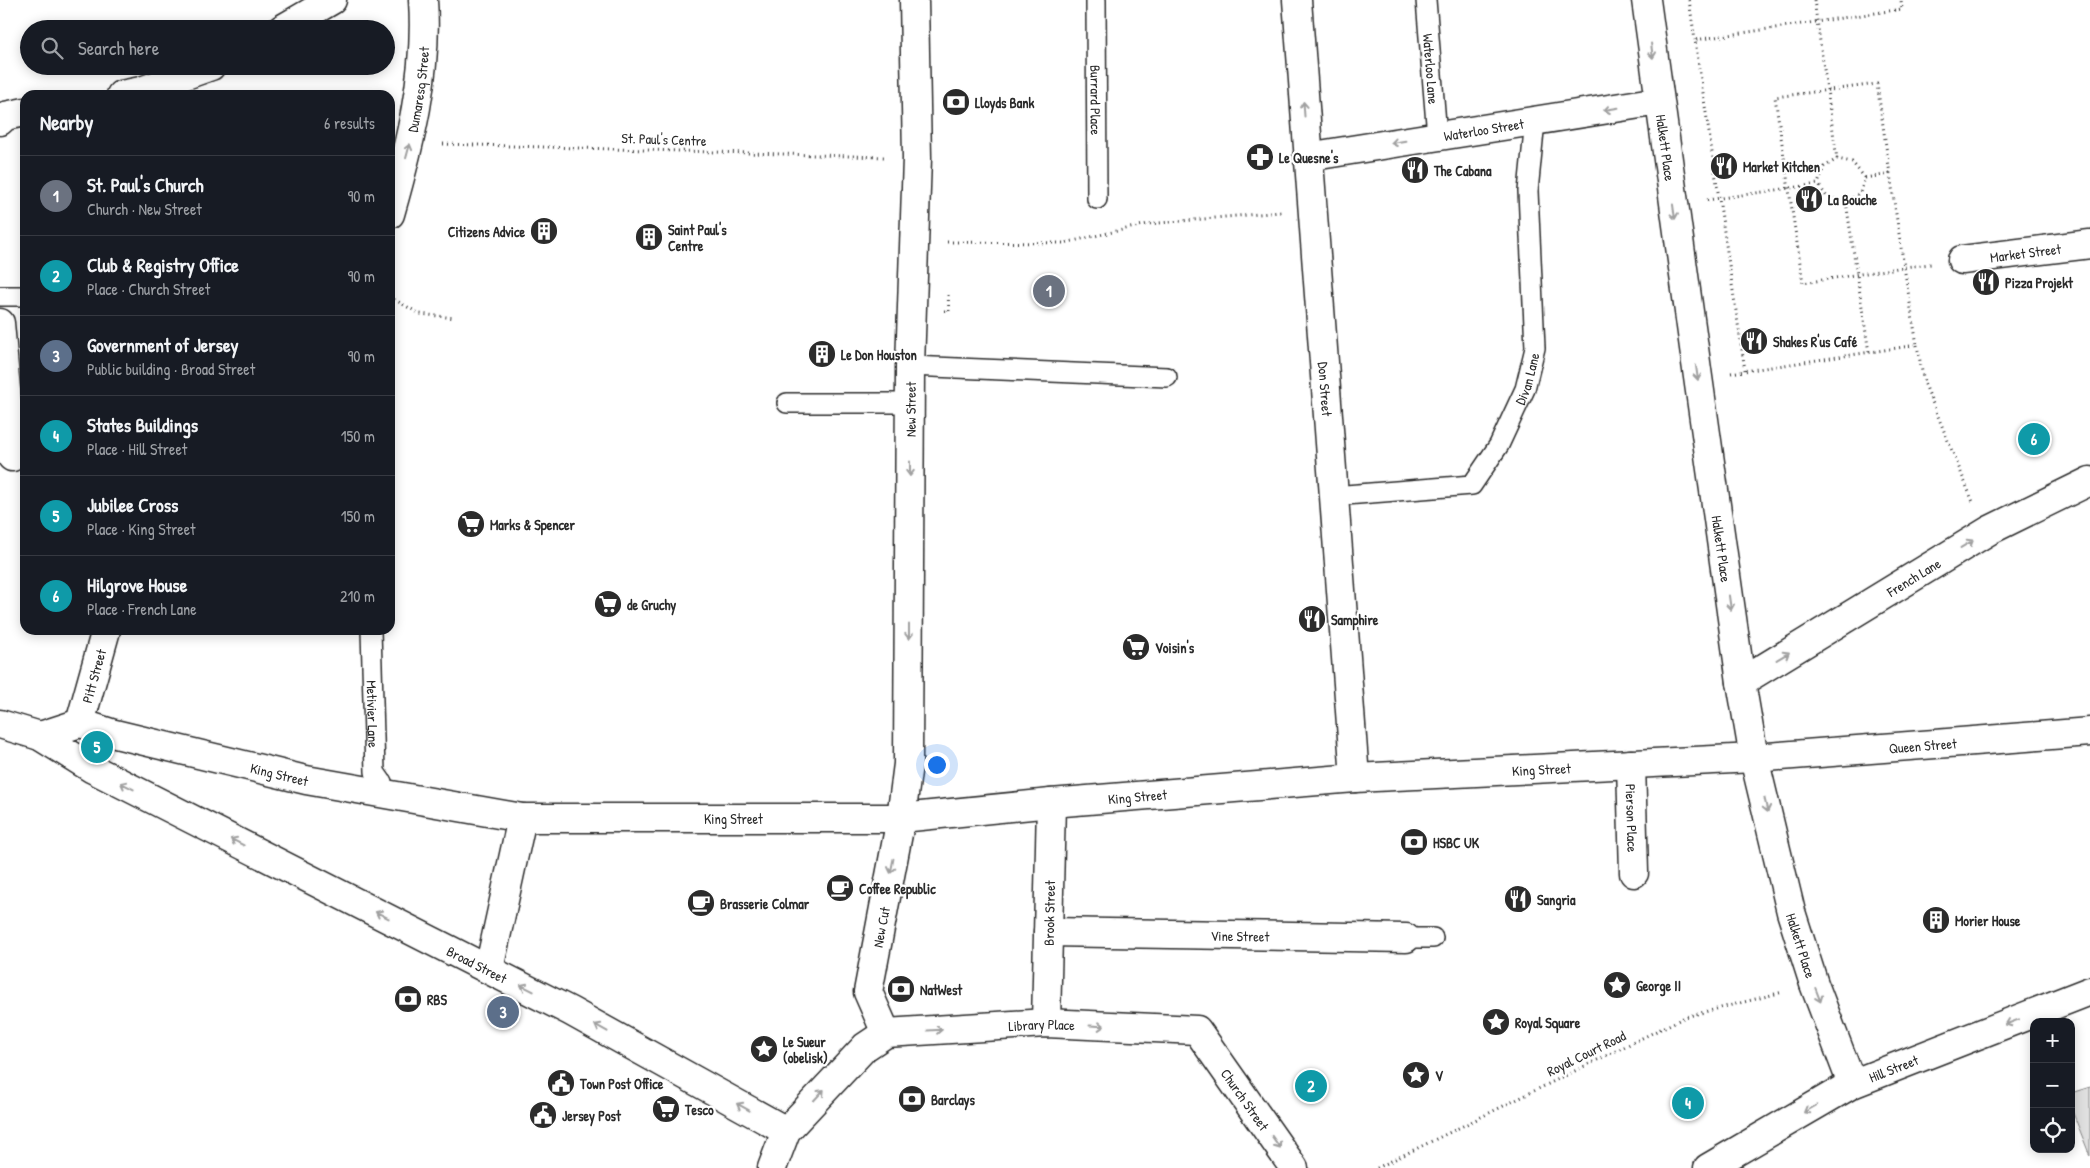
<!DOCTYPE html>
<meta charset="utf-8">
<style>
body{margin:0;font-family:"Patrick Hand",sans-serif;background:#242831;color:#f1f3f6}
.controls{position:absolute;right:15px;bottom:15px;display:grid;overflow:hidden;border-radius:10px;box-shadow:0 2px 12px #0003}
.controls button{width:45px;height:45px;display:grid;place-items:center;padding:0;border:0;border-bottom:1px solid #363941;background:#171b24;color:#f1f3f6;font:25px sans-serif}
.you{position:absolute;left:936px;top:764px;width:18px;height:18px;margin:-12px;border:4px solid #fff;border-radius:50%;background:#1a73e8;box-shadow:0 0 0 8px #1a73e833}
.badge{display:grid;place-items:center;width:32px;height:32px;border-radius:50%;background:#98999b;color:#fff;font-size:16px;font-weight:700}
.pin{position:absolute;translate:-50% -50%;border:2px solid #fff;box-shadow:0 1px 5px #0006}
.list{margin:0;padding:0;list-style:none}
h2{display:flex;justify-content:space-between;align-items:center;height:65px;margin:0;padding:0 20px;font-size:21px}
h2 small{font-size:16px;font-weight:400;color:#9ea1a6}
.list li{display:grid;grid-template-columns:32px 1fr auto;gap:15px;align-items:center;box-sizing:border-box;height:80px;padding:0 20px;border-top:1px solid #363941}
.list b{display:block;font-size:19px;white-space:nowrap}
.list p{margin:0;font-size:16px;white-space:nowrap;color:#9ea1a6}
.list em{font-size:16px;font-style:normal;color:#9ea1a6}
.icon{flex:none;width:28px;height:28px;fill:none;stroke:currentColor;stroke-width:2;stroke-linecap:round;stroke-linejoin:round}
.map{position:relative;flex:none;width:2090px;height:1168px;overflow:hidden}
.search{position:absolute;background:#171b24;box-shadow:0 2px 12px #0003;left:20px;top:20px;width:375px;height:55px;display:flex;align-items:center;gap:12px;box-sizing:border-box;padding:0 18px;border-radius:28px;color:#9ea1a6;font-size:19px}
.panel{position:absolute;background:#171b24;box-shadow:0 2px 12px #0003;left:20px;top:90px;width:375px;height:545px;border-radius:15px}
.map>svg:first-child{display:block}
.green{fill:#e0e0e0;stroke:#868686}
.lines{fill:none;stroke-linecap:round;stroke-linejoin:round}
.lane-casing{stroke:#2b2b2b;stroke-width:22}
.street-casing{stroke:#2b2b2b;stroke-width:31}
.secondary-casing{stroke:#2b2b2b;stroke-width:31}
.path{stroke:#2b2b2b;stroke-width:3;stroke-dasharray:1 4;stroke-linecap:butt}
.lane{stroke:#fff;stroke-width:19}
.street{stroke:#fff;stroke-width:28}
.secondary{stroke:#fff;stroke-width:28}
.oneway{stroke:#a0a0a0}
.labels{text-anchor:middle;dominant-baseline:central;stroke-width:4.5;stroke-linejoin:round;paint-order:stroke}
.street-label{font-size:14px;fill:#2b2b2b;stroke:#fff}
.poi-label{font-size:14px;font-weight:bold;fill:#2b2b2b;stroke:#fff;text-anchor:start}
</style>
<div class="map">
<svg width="2090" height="1168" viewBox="0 0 2090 1168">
<rect width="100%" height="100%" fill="#fff"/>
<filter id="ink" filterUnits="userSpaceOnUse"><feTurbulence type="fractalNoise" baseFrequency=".02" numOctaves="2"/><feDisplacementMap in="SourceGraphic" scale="10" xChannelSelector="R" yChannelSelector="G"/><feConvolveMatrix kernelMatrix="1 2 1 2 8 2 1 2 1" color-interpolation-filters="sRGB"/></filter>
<g filter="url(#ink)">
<path class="green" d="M 2090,1087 L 2090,1156 L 2071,1108 L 2071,1093 Z"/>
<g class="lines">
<defs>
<g id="lane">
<path id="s1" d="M 1096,0 L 1097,199"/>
<path id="s2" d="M 1426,0 L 1437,136"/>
<path d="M 0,296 L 25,296"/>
<path d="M 910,366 L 1167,377"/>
<path d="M 787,403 L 910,403"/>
<path id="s3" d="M 1333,496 L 1472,485 L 1499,445 L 1525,389 L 1535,348 L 1528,191 L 1535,121"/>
<path id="s4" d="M 371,630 L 375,772 L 382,782 L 381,794"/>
<path d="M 1406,938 L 1433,938"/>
</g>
<g id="street">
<path id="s5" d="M 1297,0 L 1355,778"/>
<path d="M 282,29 L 332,0"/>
<path d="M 121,95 L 141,91 L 211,66"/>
<path d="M 0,121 L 5,116 L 25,112"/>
<path id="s6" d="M 1307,157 L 1659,101"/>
<path id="s7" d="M 390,214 C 410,144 428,74 423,0"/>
<path id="s8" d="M 1962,260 L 2090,244"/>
<path d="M 0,323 L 12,457"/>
<path id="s9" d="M 1741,682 L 1990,530 L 2090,481"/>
<path id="s10" d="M 80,723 L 106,630"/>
<path id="s11" d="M 0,724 L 40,736 L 93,769 L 570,1011 L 786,1131"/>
<path id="s12" d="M 40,736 L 80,723 L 111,733 L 306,780 L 522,818 L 901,818 L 1051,803 L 1355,778 L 1754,758 L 2090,732"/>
<path id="s13" d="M 1631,764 L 1634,873"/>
<path id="s14" d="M 1048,932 L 1406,938"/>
<path d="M 489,969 L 522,818"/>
<path id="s15" d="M 1046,1023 L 1051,803"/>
<path id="s16" d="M 886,1033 L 868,992 L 901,818 L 908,764 L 910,366 L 917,158 L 914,0"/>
<path id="s17" d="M 772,1168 L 786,1131 L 865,1047 L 886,1033 L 1046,1023 L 1197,1030 L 1294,1168"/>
</g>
<g id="secondary">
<path id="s18" d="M 1646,0 L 1698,377 L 1741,682 L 1754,758 L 1791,912 L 1814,984 L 1852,1084"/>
<path id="s19" d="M 1708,1168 L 1852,1084 L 2090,991"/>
</g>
</defs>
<use href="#lane" class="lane-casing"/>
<use href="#street" class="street-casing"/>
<use href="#secondary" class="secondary-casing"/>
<g class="path">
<path d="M 1689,0 L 1695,40"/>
<path d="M 1814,0 L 1837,159"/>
<path d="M 443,144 L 884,157"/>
<path d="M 1865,178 L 1890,174 L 1904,267 L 1931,264"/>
<path d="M 1707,200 L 1818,184 L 1824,167 L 1837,159 L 1852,162 L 1865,178 L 1860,193 L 1846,202 L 1827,197 L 1818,184"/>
<path d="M 1846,202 L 1869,353"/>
<path d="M 947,242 L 1064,243 L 1148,224 L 1281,212"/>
<path d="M 390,297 L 420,314 L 455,318"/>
<path d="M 944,311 L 949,311 L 948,294"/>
<path d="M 1917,345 L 1924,382 L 1973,502"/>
<path d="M 1745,370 L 1695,40 L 1902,9 L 1901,0"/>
<path d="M 1731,373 L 1917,345 L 1904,267 L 1803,283 L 1775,97 L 1877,84 L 1890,174"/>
<path d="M 1377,1168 L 1685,1017 L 1783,992"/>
</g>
<use href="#lane" class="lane"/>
<use href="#street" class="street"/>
<use href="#secondary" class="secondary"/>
</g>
<defs><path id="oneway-shaft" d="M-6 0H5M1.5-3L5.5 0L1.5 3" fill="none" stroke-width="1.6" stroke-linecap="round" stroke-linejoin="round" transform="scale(1.25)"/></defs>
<g class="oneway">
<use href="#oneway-shaft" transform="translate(1652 51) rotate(83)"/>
<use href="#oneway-shaft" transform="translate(1304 109) rotate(-94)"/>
<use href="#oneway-shaft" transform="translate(1611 109) rotate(171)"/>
<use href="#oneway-shaft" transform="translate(1398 142) rotate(171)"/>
<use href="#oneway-shaft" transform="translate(408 151) rotate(-75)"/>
<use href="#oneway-shaft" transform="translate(1674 212) rotate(82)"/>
<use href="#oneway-shaft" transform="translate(1697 373) rotate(82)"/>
<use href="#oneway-shaft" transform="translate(910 469) rotate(90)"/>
<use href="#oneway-shaft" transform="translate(1967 544) rotate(-31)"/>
<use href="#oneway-shaft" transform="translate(1730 603) rotate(82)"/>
<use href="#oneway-shaft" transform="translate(909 632) rotate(90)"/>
<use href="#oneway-shaft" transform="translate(1783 656) rotate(-31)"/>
<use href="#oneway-shaft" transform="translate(127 786) rotate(-153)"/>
<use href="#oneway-shaft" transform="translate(1766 805) rotate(77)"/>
<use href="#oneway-shaft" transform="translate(237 842) rotate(-153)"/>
<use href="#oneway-shaft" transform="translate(892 866) rotate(101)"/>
<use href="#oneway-shaft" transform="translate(382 915) rotate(-153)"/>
<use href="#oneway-shaft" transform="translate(527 988) rotate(-153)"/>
<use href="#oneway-shaft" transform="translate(1818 995) rotate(69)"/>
<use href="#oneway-shaft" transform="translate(2012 1022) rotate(159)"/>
<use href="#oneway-shaft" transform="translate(1097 1026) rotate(3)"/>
<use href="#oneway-shaft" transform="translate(601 1028) rotate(-151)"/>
<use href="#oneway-shaft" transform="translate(935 1030) rotate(-3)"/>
<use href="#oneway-shaft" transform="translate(819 1095) rotate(-47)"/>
<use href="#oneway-shaft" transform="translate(743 1107) rotate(-151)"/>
<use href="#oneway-shaft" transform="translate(1810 1109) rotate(150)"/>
<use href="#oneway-shaft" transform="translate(1276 1142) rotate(55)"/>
</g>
</g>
<defs>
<symbol id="bank-disc" viewBox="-11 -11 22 22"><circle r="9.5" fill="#2b2b2b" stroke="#fff"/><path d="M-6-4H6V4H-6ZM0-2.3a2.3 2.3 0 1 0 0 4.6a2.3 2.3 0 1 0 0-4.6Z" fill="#fff"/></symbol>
<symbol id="pharmacy-disc" viewBox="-11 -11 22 22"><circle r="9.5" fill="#2b2b2b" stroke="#fff"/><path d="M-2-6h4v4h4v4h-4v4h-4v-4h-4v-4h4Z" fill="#fff"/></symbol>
<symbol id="restaurant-disc" viewBox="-11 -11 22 22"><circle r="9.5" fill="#2b2b2b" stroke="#fff"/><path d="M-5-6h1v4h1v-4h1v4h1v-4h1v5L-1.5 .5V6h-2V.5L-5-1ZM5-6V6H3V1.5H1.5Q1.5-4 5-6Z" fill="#fff"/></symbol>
<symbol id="building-disc" viewBox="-11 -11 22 22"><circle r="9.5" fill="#2b2b2b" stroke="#fff"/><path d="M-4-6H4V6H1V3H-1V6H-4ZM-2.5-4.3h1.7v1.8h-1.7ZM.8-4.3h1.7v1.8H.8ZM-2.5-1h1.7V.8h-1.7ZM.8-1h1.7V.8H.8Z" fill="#fff"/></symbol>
<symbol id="supermarket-disc" viewBox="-11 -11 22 22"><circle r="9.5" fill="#2b2b2b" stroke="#fff"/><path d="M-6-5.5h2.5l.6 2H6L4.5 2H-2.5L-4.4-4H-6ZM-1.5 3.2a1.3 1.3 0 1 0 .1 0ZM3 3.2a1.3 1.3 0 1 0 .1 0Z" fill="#fff"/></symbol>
<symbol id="cafe-disc" viewBox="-11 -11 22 22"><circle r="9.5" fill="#2b2b2b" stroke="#fff"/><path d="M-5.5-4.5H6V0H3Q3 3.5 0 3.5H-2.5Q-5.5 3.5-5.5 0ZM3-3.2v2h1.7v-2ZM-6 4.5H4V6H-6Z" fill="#fff"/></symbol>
<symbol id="sight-disc" viewBox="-11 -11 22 22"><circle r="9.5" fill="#2b2b2b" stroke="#fff"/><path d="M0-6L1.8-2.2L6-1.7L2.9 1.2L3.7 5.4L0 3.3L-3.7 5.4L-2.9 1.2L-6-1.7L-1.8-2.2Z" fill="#fff"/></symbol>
<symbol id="civic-disc" viewBox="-11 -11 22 22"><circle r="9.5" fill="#2b2b2b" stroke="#fff"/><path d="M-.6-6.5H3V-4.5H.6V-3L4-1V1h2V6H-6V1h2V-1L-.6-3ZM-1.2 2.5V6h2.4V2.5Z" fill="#fff"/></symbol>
</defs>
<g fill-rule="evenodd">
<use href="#bank-disc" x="940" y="86" width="32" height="32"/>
<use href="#pharmacy-disc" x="1244" y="141" width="32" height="32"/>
<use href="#restaurant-disc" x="1708" y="150" width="32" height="32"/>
<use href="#restaurant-disc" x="1399" y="154" width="32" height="32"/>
<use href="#restaurant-disc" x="1793" y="183" width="32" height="32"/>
<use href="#building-disc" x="528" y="215" width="32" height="32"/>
<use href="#building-disc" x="633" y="221" width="32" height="32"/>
<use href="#restaurant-disc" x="1970" y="266" width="32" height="32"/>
<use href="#restaurant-disc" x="1738" y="325" width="32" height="32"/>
<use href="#building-disc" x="806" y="338" width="32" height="32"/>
<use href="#supermarket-disc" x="455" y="508" width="32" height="32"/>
<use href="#supermarket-disc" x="592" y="588" width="32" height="32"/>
<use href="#restaurant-disc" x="1296" y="603" width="32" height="32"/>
<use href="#supermarket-disc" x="1120" y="631" width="32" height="32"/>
<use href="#bank-disc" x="1398" y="826" width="32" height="32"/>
<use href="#cafe-disc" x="824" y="872" width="32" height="32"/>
<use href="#restaurant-disc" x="1502" y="883" width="32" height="32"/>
<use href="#cafe-disc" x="685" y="887" width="32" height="32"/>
<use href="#building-disc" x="1920" y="904" width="32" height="32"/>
<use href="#sight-disc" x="1601" y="969" width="32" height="32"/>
<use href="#bank-disc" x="885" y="973" width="32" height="32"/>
<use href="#bank-disc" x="392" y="983" width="32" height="32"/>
<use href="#sight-disc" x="1480" y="1006" width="32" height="32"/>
<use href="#sight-disc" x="748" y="1033" width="32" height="32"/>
<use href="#sight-disc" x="1400" y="1059" width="32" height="32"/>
<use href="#civic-disc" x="545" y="1067" width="32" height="32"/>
<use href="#bank-disc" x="896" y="1083" width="32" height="32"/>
<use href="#supermarket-disc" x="650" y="1093" width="32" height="32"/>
<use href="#civic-disc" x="527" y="1099" width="32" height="32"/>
</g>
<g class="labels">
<g class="street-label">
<text stroke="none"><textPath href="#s2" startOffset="69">Waterloo Lane</textPath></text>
<text stroke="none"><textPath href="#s7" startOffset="128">Dumaresq Street</textPath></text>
<text stroke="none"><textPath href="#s1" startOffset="100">Burrard Place</textPath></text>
<text stroke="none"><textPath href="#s6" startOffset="179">Waterloo Street</textPath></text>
<text transform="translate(664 139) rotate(2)">St. Paul's Centre</text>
<text stroke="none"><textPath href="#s18" startOffset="149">Halkett Place</textPath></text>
<text stroke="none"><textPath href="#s8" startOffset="64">Market Street</textPath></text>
<text stroke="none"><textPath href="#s3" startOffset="260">Divan Lane</textPath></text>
<text stroke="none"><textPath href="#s5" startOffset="390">Don Street</textPath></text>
<text stroke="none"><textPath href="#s16" startOffset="631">New Street</textPath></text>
<text stroke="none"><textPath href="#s18" startOffset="554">Halkett Place</textPath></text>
<text stroke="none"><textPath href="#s9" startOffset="202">French Lane</textPath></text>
<text stroke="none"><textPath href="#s10" startOffset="49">Pitt Street</textPath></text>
<text stroke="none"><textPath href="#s4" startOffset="84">Metivier Lane</textPath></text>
<text stroke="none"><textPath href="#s12" startOffset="1898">Queen Street</textPath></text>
<text stroke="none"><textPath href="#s12" startOffset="1516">King Street</textPath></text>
<text stroke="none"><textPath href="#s12" startOffset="248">King Street</textPath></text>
<text stroke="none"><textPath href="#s12" startOffset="1111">King Street</textPath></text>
<text stroke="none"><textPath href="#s12" startOffset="706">King Street</textPath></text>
<text stroke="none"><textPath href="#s13" startOffset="54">Pierson Place</textPath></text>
<text stroke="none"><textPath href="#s15" startOffset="110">Brook Street</textPath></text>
<text stroke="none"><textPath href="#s16" startOffset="111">New Cut</textPath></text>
<text stroke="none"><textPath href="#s14" startOffset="192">Vine Street</textPath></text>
<text stroke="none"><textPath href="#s18" startOffset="959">Halkett Place</textPath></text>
<text stroke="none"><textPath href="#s11" startOffset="535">Broad Street</textPath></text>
<text stroke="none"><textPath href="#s17" startOffset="336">Library Place</textPath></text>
<text transform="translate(1586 1053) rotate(-26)">Royal Court Road</text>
<text stroke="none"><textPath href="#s19" startOffset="211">Hill Street</textPath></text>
<text stroke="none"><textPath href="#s17" startOffset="576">Church Street</textPath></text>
</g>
<g class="poi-label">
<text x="975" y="102">Lloyds Bank</text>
<text x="1279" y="157">Le Quesne's</text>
<text x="1743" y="166">Market Kitchen</text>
<text x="1434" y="170">The Cabana</text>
<text x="1828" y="199">La Bouche</text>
<text x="668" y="229">Saint Paul's<tspan x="668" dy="16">Centre</tspan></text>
<text x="525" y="231" text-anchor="end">Citizens Advice</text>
<text x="2005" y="282">Pizza Projekt</text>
<text x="1773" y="341">Shakes R'us Café</text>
<text x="841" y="354">Le Don Houston</text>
<text x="490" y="524">Marks &amp; Spencer</text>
<text x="627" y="604">de Gruchy</text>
<text x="1331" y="619">Samphire</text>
<text x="1155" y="647">Voisin's</text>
<text x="1433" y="842">HSBC UK</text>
<text x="859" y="888">Coffee Republic</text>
<text x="1537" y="899">Sangria</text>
<text x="720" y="903">Brasserie Colmar</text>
<text x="1955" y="920">Morier House</text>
<text x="1636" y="985">George II</text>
<text x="920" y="989">NatWest</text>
<text x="427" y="999">RBS</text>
<text x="1515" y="1022">Royal Square</text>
<text x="783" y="1041">Le Sueur<tspan x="783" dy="16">(obelisk)</tspan></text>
<text x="1435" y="1075">V</text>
<text x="580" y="1083">Town Post Office</text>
<text x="931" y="1099">Barclays</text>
<text x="685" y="1109">Tesco</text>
<text x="562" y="1115">Jersey Post</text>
</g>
</g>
</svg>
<div class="controls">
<button>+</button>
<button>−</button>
<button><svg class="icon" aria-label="locate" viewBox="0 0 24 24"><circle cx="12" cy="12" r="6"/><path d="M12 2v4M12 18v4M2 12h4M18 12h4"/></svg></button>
</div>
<div class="you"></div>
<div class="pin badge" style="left:1049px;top:291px;background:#6b7280">1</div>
<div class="pin badge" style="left:1311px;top:1086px;background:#0f9aa8">2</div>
<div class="pin badge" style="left:503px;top:1012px;background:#5c6f8a">3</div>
<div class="pin badge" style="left:1688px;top:1103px;background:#0f9aa8">4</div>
<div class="pin badge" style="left:97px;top:747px;background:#0f9aa8">5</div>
<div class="pin badge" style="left:2034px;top:439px;background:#0f9aa8">6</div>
<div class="search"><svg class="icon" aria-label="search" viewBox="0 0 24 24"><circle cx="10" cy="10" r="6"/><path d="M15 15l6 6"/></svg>Search here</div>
<section class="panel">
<h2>Nearby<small>6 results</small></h2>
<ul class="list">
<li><span class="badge" style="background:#6b7280">1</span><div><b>St. Paul's Church</b><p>Church · New Street</p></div><em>90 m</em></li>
<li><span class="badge" style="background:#0f9aa8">2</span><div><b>Club &amp; Registry Office</b><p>Place · Church Street</p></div><em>90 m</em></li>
<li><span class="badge" style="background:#5c6f8a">3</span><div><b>Government of Jersey</b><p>Public building · Broad Street</p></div><em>90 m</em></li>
<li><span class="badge" style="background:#0f9aa8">4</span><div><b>States Buildings</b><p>Place · Hill Street</p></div><em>150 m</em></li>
<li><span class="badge" style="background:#0f9aa8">5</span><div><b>Jubilee Cross</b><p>Place · King Street</p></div><em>150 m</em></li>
<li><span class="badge" style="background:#0f9aa8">6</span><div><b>Hilgrove House</b><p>Place · French Lane</p></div><em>210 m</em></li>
</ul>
</section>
</div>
